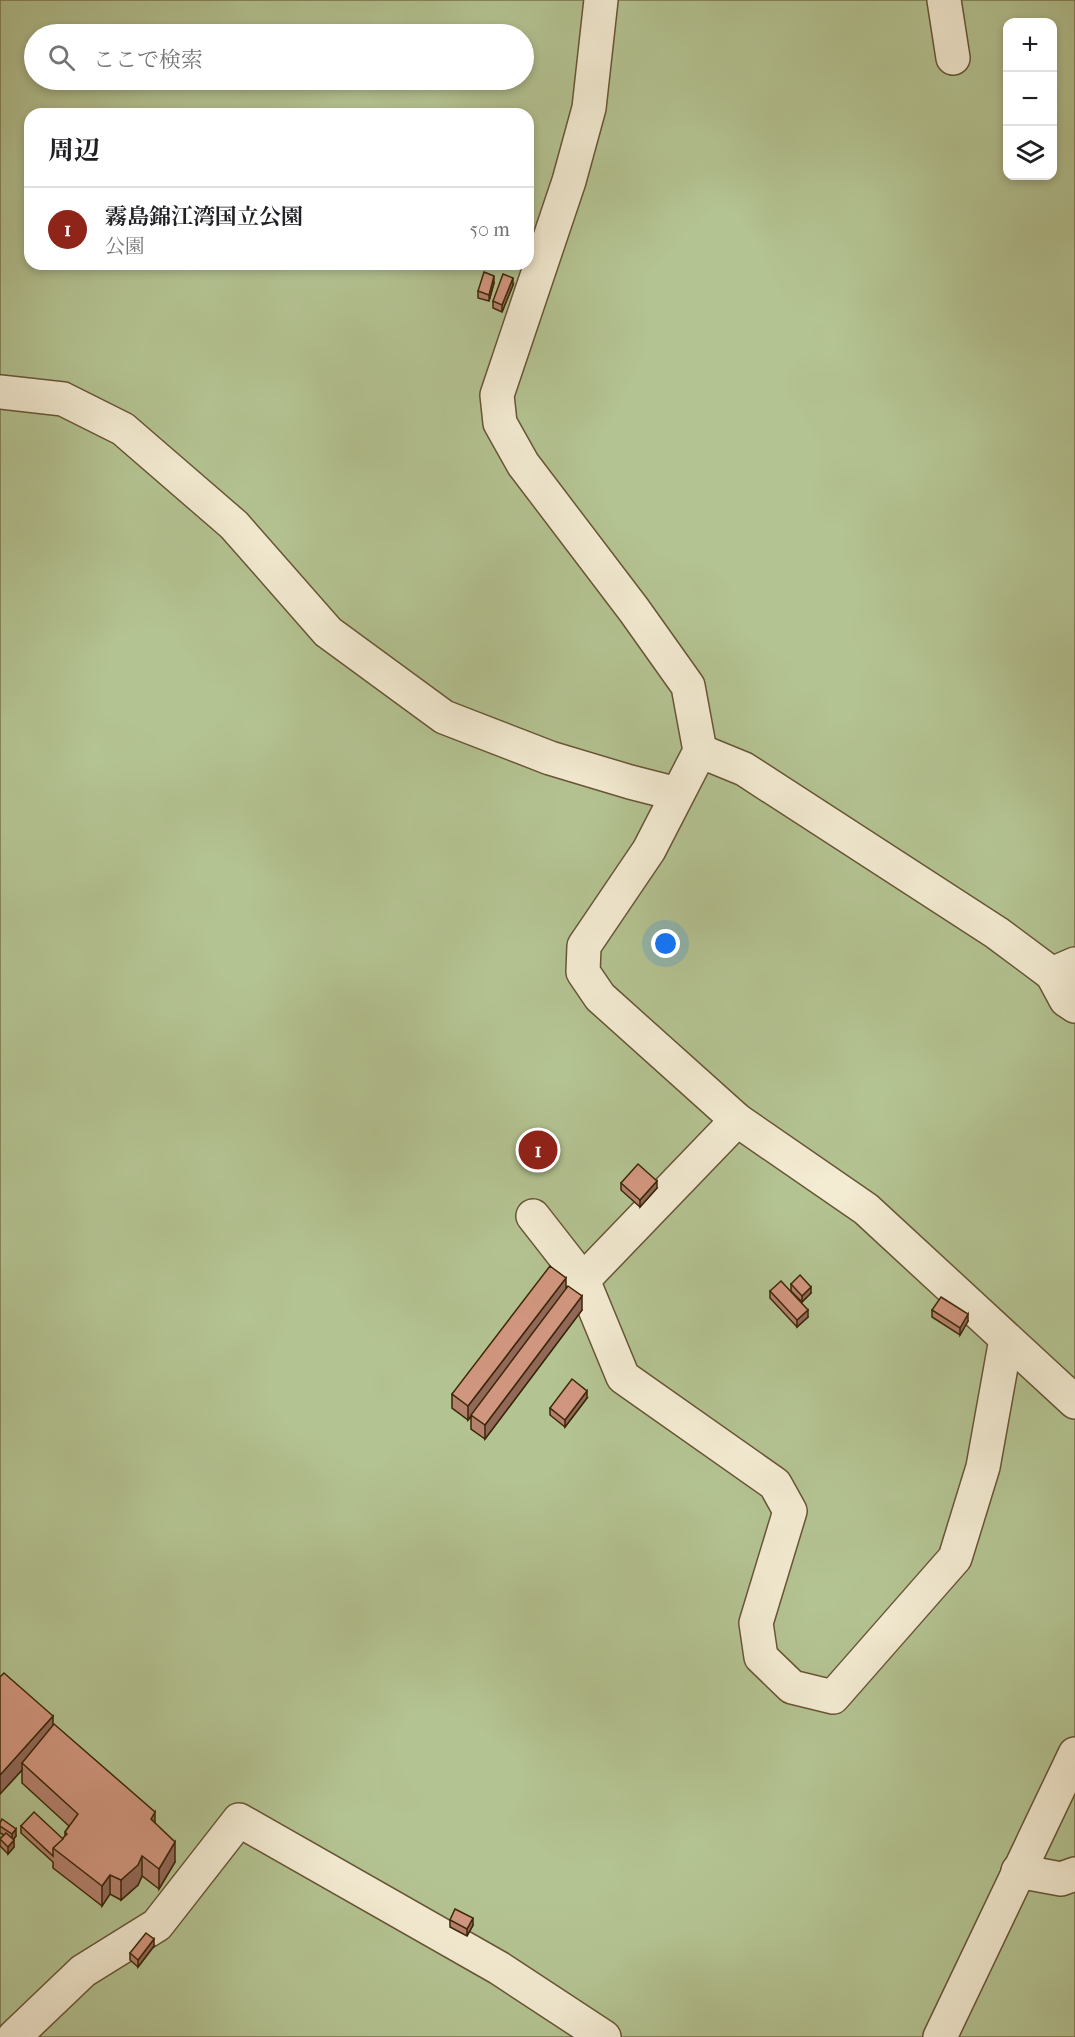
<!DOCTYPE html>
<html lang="ja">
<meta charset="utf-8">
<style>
body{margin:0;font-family:"IM FELL French Canon","Noto Serif JP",serif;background:#f2f2f2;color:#202124}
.controls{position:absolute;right:18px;top:18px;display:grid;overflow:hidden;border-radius:12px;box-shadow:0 3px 9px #0003}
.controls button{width:54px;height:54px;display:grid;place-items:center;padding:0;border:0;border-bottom:2px solid #e0e0e0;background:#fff;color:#202124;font:30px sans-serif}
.you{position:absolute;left:666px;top:944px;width:21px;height:21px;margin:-15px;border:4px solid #fff;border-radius:50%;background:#1a73e8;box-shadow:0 0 0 9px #1a73e833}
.badge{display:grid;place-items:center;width:39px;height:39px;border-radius:50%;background:#8f2418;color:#fff;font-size:20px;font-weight:700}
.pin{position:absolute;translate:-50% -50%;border:3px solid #fff;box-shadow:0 2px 6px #0006}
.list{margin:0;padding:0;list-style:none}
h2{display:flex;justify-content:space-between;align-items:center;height:78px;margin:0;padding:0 24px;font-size:26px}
h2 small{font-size:20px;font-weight:400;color:#757577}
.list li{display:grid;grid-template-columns:39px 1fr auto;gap:18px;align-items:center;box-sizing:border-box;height:84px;padding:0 24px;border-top:2px solid #e0e0e0}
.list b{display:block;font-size:22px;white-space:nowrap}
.list p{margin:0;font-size:20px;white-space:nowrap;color:#757577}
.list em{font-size:20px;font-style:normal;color:#757577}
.icon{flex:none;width:33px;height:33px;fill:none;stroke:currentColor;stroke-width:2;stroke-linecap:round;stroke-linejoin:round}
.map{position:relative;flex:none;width:1075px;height:2037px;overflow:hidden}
.search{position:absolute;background:#fff;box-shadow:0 3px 9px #0003;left:24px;top:24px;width:510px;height:66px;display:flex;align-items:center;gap:15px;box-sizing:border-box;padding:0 21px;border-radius:33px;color:#757577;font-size:22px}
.panel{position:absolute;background:#fff;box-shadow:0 3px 9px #0003;left:24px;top:108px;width:510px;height:162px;border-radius:18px}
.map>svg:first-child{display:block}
.green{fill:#b4c392;stroke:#78754d;stroke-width:1.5;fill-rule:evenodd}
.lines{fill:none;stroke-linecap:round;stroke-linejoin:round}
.minor-casing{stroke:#685534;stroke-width:36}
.minor{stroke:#f3ebd2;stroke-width:33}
.wall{fill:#b4816d;stroke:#3c2708;stroke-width:1.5}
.shaded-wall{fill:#926959;stroke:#3c2708;stroke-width:1.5}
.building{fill:#d1967f;stroke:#3c2708;stroke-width:1.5}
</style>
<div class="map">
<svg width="1075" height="2037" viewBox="0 0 1075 2037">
<rect width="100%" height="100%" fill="#ede0ba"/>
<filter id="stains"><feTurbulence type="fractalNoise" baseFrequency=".00333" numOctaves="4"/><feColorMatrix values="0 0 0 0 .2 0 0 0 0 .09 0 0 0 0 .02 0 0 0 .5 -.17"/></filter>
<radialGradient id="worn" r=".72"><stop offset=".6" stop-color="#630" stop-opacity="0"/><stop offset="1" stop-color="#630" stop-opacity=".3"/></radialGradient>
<path class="green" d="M 0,0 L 1075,0 L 1075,2037 L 0,2037 ZM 1008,22 L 1052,22 L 1052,176 L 1008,176 ZM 34,34 L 524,34 L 524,80 L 34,80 ZM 30,114 L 528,114 L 528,264 L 30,264 Z"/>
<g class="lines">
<defs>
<g id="minor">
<path d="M 601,0 L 589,108 L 569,181 L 497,395 L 500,423 L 523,464 L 634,610 L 688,686 L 700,751 L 649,850 L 584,946 L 583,972 L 600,997 L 737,1120 L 866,1209 L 1075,1402"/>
<path d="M 944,0 L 953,58"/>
<path d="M 0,392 L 63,399 L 123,429 L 234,525 L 328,632 L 444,717 L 550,758 L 630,782 L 677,794"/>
<path d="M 700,751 L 744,769 L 997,933 L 1052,974 L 1075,964"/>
<path d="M 1052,974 L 1066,1000 L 1075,1006"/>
<path d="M 533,1216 L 583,1280 L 623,1377 L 775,1484 L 790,1511 L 756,1623 L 761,1657 L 792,1687 L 833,1697 L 955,1558 L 983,1467 L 1006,1339"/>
<path d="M 583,1280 L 737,1120"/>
<path d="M 1018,1871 L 1061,1879 L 1075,1874"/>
<path d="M 14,2037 L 83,1971 L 157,1925 L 239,1820 L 499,1968 L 604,2037"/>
<path d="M 940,2037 L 1075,1754"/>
</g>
</defs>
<use href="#minor" class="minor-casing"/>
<use href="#minor" class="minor"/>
</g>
<g class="wall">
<path d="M 494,283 L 489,301 L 478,298 L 478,291 Z"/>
<path d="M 513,285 L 502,312 L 493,308 L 493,301 Z"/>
<path d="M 621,1183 L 657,1188 L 640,1207 L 621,1190 Z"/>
<path d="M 791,1284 L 811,1293 L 802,1302 L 791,1291 Z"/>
<path d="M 566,1288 L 582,1310 L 485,1439 L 471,1429 L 471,1416 L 468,1420 L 452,1408 L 452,1394 Z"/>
<path d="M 770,1291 L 808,1317 L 797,1327 L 770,1298 Z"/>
<path d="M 932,1310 L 968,1321 L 960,1335 L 932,1317 Z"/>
<path d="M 587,1398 L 565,1427 L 550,1415 L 550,1408 Z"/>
<path d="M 0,1677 L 155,1823 L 175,1862 L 159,1889 L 142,1876 L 138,1885 L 121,1900 L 110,1894 L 102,1906 L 53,1868 L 53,1862 L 21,1833 L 21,1826 L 63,1839 L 65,1836 L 65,1832 L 69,1826 L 22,1783 L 22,1770 L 0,1794 Z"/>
<path d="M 0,1823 L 16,1836 L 13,1840 L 14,1847 L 8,1854 L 0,1846 L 0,1839 L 4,1835 L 0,1833 Z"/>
<path d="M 450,1920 L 473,1925 L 467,1936 L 450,1927 Z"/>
<path d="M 154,1946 L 138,1967 L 130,1960 L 130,1953 Z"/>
</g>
<g class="shaded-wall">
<path d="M 494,276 L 494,283 L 489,301 L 489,295 Z"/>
<path d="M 513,278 L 513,285 L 502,312 L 502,305 Z"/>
<path d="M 657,1181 L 657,1188 L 640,1207 L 640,1200 Z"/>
<path d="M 566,1278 L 566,1292 L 468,1420 L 468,1406 Z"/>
<path d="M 811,1287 L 811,1293 L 802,1302 L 802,1296 Z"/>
<path d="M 582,1296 L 582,1310 L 485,1439 L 485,1425 Z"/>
<path d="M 808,1310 L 808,1317 L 797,1327 L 797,1320 Z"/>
<path d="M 968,1314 L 968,1321 L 960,1335 L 960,1328 Z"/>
<path d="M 587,1391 L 587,1398 L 565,1427 L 565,1420 Z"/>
<path d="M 53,1716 L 53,1736 L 22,1763 L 22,1770 L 0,1794 L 0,1775 Z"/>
<path d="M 155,1812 L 155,1831 L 151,1819 Z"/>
<path d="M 16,1829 L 16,1836 L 12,1841 L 12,1834 Z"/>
<path d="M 14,1840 L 14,1847 L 8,1854 L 8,1847 Z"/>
<path d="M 175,1842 L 175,1862 L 159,1889 L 159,1869 Z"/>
<path d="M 142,1856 L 142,1876 L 138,1885 L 121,1900 L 121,1880 Z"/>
<path d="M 110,1875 L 110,1894 L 102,1906 L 102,1886 Z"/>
<path d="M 473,1918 L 473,1925 L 467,1936 L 467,1929 Z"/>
<path d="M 154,1939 L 154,1946 L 138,1967 L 138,1960 Z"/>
</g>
<g class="building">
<path d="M 484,272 L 494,276 L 489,295 L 478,291 Z"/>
<path d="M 503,274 L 513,278 L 502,305 L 493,301 Z"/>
<path d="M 638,1164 L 657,1181 L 640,1200 L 621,1183 Z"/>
<path d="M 550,1266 L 566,1278 L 468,1406 L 452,1394 Z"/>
<path d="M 800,1275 L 811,1287 L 802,1296 L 791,1284 Z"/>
<path d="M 781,1281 L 808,1310 L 797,1320 L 770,1291 Z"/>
<path d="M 568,1286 L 582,1296 L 485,1425 L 471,1415 Z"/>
<path d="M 941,1297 L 968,1314 L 960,1328 L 932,1310 Z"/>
<path d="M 572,1379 L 587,1391 L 565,1420 L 550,1408 Z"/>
<path d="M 4,1673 L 53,1716 L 0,1775 L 0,1677 Z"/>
<path d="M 54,1724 L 155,1812 L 151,1819 L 175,1842 L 159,1869 L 142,1856 L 138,1865 L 121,1880 L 110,1875 L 102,1886 L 53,1848 L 67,1834 L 65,1832 L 78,1814 L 22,1763 Z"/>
<path d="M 34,1812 L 63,1839 L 53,1848 L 53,1856 L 21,1826 Z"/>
<path d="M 2,1819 L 16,1829 L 12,1834 L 0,1826 L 0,1823 Z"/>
<path d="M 6,1833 L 14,1840 L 8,1847 L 0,1839 Z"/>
<path d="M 455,1909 L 473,1918 L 467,1929 L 450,1920 Z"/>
<path d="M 146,1933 L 154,1939 L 138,1960 L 130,1953 Z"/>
</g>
<rect width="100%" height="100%" filter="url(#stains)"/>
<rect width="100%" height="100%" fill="url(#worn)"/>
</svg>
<div class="controls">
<button>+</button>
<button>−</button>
<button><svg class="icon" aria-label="layers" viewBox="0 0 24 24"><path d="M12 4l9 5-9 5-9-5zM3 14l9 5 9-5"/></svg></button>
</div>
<div class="you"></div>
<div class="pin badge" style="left:538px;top:1150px">1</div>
<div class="search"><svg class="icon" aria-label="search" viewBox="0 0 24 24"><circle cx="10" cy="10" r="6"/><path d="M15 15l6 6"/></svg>ここで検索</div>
<section class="panel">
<h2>周辺<small></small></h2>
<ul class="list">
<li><span class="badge">1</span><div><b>霧島錦江湾国立公園</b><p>公園</p></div><em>50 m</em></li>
</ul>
</section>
</div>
